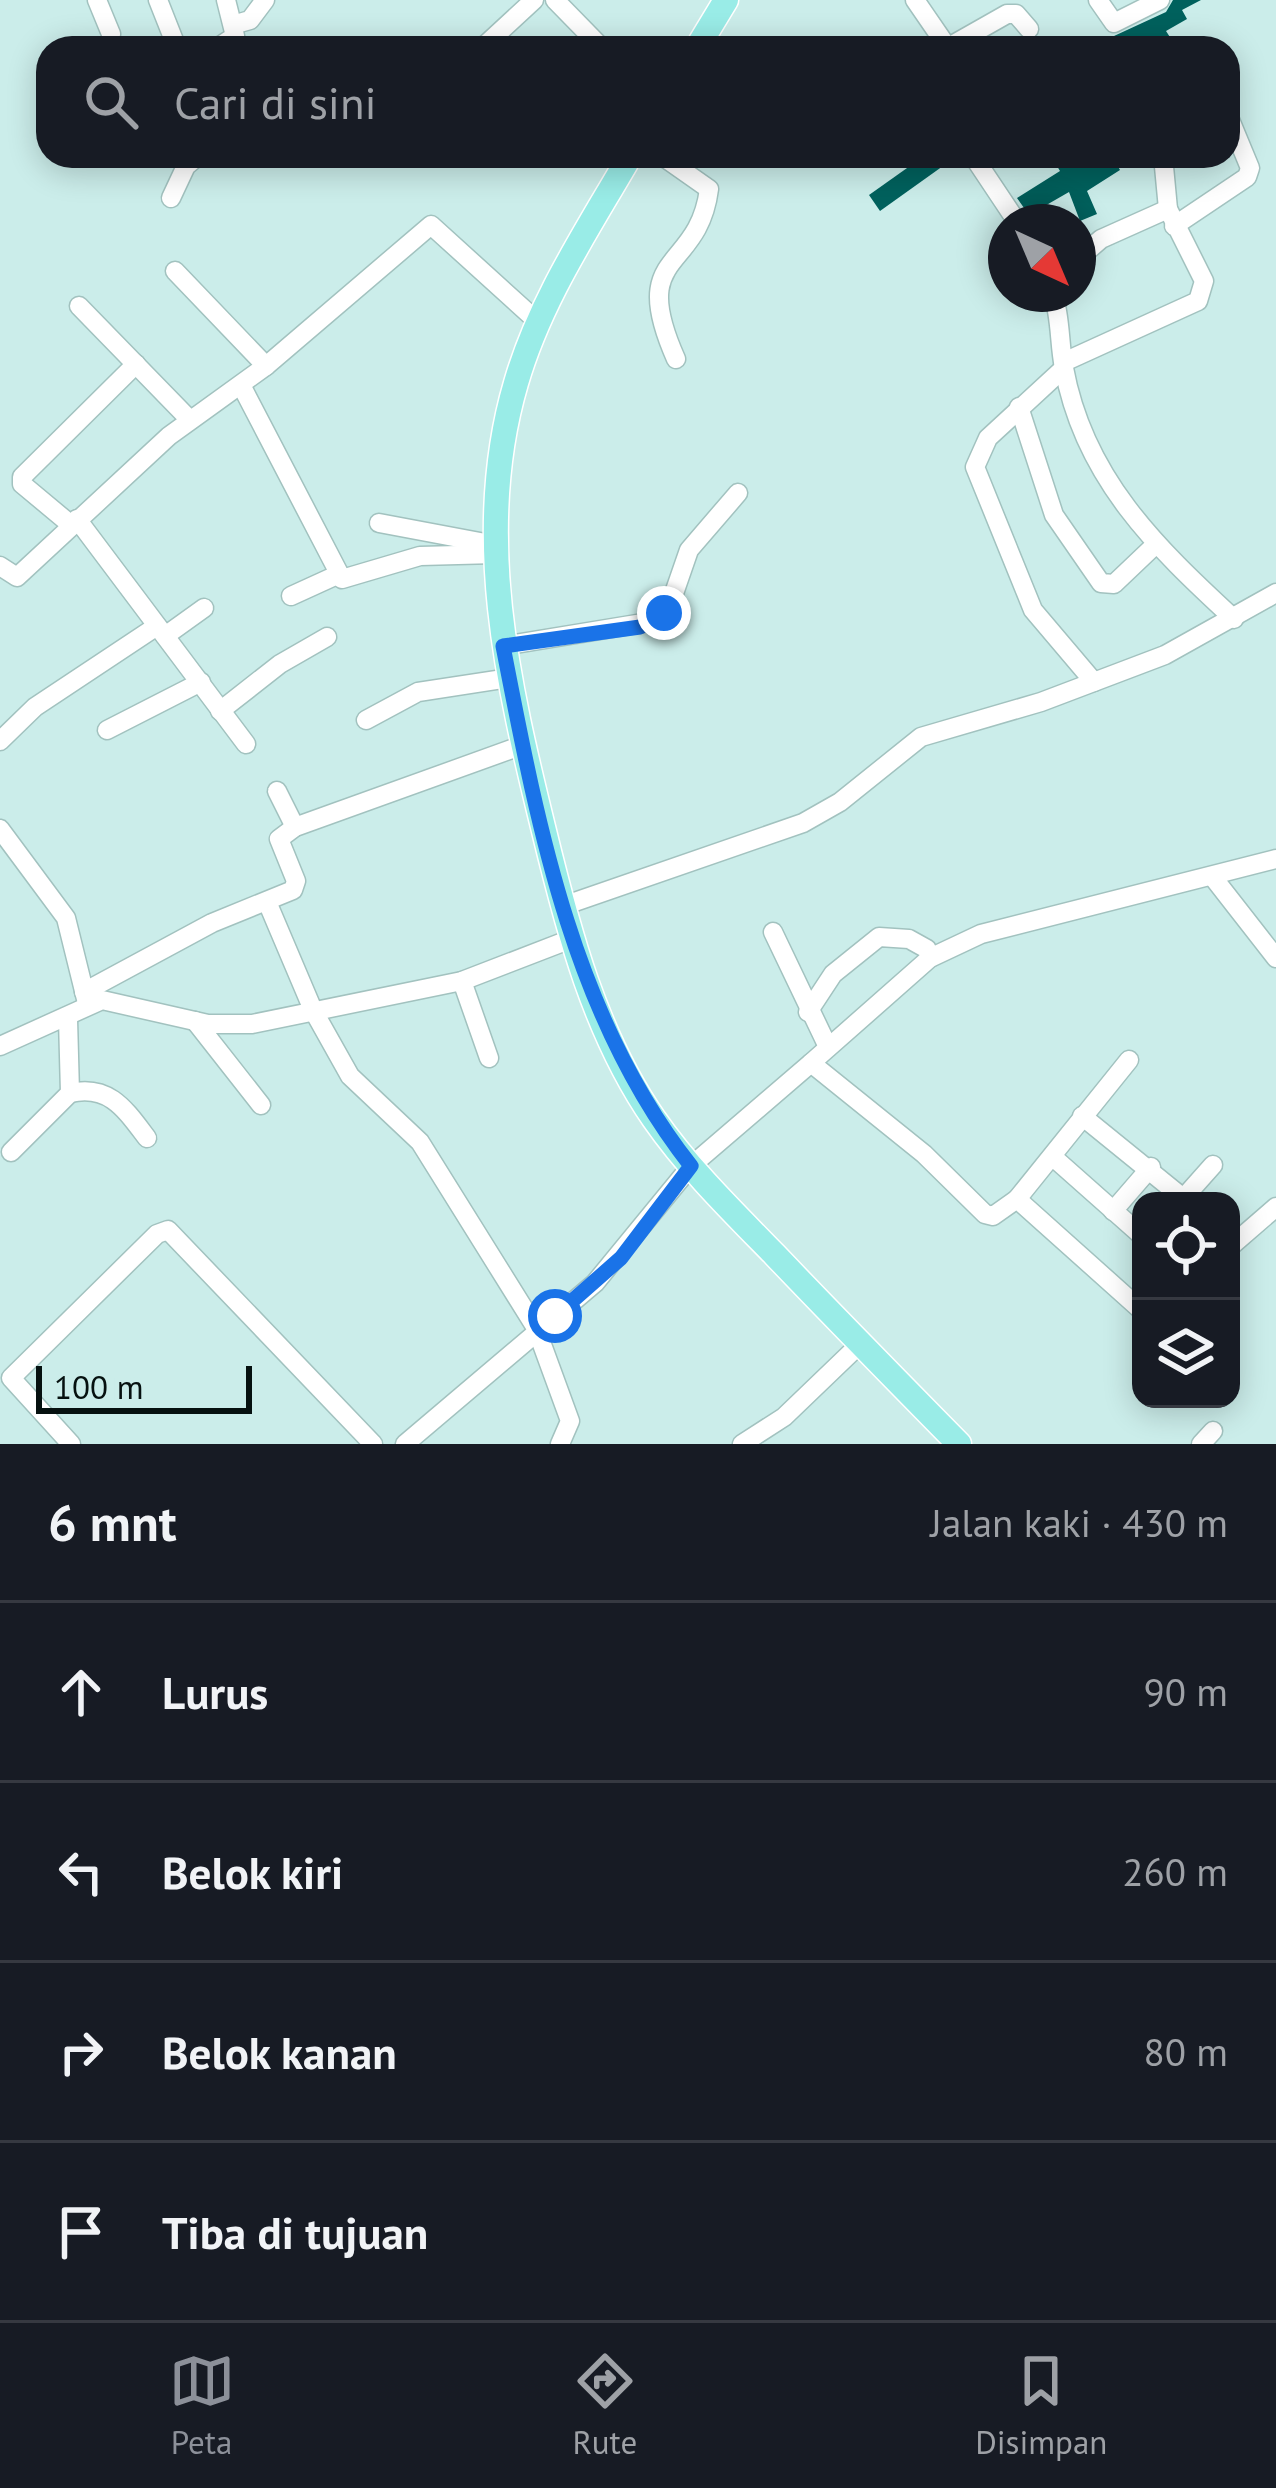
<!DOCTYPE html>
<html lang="id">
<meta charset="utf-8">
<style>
body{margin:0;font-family:"PT Sans",sans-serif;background:#20242c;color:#f1f3f6}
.controls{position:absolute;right:36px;bottom:36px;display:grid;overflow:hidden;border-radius:24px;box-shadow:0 6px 30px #0003}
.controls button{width:108px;height:108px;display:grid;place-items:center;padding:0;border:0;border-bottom:3px solid #363941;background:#171b24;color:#f1f3f6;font:60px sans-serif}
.compass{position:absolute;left:988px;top:204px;width:108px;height:108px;border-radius:50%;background:#171b24;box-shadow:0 6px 30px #0003;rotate:136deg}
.scale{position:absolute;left:36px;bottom:30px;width:216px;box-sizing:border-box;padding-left:12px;border:6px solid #061110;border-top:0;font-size:33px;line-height:42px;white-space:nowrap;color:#061110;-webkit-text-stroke:9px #cbedea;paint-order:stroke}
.stop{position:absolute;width:36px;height:36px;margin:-27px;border:9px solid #1a73e8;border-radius:50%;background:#fff}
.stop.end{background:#1a73e8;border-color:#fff;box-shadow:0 3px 12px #0008}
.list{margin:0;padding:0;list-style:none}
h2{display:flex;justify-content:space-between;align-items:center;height:156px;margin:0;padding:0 48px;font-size:51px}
h2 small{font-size:39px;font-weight:400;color:#9ea1a6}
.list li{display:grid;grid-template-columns:78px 1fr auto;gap:36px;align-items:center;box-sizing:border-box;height:180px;padding:0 48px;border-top:3px solid #363941}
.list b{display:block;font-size:45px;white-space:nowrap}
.list em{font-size:39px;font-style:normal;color:#9ea1a6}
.icon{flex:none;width:66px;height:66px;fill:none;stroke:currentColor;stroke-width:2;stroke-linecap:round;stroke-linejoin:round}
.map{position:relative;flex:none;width:1276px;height:1444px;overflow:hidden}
.search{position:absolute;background:#171b24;box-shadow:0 6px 30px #0003;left:36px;right:36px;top:36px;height:132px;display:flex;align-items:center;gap:30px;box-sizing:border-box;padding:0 42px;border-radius:36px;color:#9ea1a6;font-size:45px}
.sheet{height:876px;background:#171b24}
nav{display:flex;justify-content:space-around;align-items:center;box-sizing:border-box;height:168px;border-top:3px solid #363941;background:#171b24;font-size:33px;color:#9ea1a6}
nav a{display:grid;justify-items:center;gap:6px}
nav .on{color:#8c9099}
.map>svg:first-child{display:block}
.building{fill:#00615d}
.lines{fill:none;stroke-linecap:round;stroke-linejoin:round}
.minor-casing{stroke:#a2c2bf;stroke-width:21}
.major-casing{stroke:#fff;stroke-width:27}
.minor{stroke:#fff;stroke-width:18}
.major{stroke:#99ece7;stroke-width:24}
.route{stroke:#1a73e8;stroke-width:15}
</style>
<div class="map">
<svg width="1276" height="1444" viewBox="0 0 1276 1444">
<rect width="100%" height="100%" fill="#cbedea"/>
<g class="building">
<path d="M 1173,0 L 1201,0 L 1182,10 L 1187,19 L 1166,31 L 1177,48 L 1121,48 L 1114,36 L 1166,12 Z"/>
<path d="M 924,156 L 957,156 L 880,211 L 869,195 Z"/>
<path d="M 1051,156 L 1112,156 L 1120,170 L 1087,191 L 1097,214 L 1080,221 L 1069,192 L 1029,215 L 1017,198 L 1060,171 Z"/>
</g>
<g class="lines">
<defs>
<g id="minor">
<path d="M 97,0 L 111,34"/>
<path d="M 158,0 L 177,48"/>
<path d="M 555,0 L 602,48"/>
<path d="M 915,0 L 948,48"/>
<path d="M 1098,0 L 1114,23 L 1160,0"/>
<path d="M 236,24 L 250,20 L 265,0"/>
<path d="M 217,48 L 235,36 L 226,0"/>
<path d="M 482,48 L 534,0"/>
<path d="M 947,48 L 1007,14 L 1016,14 L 1029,29"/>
<path d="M 662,156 L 709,189 C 698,274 627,249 676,359"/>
<path d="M 973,156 L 1017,222"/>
<path d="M 171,198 L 186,166 L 198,156"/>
<path d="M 1174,226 L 1247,177 L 1250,168 L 1228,115"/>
<path d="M 1078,259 L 1101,239 L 1168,209"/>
<path d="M 175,271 L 266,366"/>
<path d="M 1053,294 C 1061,318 1059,343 1064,368 C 1084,478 1156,547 1234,619"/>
<path d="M 79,306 L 190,420"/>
<path d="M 1064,362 L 1198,301 L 1204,281 L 1168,209 L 1163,156"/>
<path d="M 1064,368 L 988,438 L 975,467 L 1033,610 L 1094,682"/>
<path d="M 241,385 L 342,579 L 420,556 L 496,554"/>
<path d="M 1019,407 L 1054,515 L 1101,583 L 1114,584 L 1155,545"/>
<path d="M 77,519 L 246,744"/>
<path d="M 379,523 L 496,545"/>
<path d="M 70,524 L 22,484 L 22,477 L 136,364"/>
<path d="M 0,566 L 17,577 L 169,436 L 266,366 L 431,225 L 538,322"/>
<path d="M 291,596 L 337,575"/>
<path d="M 165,636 L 204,608"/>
<path d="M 503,646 L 655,621 L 671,602 L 689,550 L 738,493"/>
<path d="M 220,711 L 280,664 L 327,637"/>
<path d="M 366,720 L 418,692 L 510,678"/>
<path d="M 107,730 L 201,682"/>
<path d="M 0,741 L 35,707 L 157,626"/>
<path d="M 277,791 L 295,827"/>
<path d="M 0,829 L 66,918 L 87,1003"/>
<path d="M 1212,876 L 1276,958"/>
<path d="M 268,904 L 313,1010 L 350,1076 L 420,1142 L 536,1328 L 570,1421 L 560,1444"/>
<path d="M 563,906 L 803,823 L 840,802 L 921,737 L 1041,702 L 1165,655 L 1276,593"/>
<path d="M 773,932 L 828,1047"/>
<path d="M 462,981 L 489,1058"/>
<path d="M 84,992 L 212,923 L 293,890 L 296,881 L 279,839 L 295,827 L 523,745"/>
<path d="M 808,1012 L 833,974 L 879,937 L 909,939 L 927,949 L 930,958"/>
<path d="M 195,1021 L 261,1105"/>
<path d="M 0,1046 L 102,1000 L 208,1024 L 252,1024 L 462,981 L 571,939"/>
<path d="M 811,1063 L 930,958 L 981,934 L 1276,859"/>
<path d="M 70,1093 C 109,1084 125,1109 147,1138"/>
<path d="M 1082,1116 L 1183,1198"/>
<path d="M 11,1152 L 70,1093 L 68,1019"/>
<path d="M 1053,1157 L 1141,1235"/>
<path d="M 1017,1199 L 1129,1060"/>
<path d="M 1181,1201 L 1213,1165"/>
<path d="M 1113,1211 L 1151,1167"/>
<path d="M 1231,1246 L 1276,1207"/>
<path d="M 71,1444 L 11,1378 L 157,1234 L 168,1230 L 373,1444"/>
<path d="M 405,1444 L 595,1283 L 691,1166 L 811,1063 L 924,1154 L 985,1214 L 993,1216 L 1017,1199 L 1141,1310"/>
<path d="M 742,1444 L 784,1417 L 860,1344"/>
<path d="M 1201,1444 L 1213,1431"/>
</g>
<g id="major">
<path d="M 697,48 L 726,0"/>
<path d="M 630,156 C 588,229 540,300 516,383 C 472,532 508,685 544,831 C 568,930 595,1034 654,1119 C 688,1168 733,1212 775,1255 C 836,1319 897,1381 959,1444"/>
</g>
</defs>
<use href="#minor" class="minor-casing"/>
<use href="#major" class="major-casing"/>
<use href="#minor" class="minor"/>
<use href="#major" class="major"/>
</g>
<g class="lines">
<path class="route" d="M 555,1316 L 621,1258 L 691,1166 C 574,1018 538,827 503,646 L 640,627 L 664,613"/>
</g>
</svg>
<div class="controls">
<button><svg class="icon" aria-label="locate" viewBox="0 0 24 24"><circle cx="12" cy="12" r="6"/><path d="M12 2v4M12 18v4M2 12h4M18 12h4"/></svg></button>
<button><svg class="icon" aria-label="layers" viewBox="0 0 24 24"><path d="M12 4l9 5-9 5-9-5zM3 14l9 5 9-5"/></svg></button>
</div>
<svg class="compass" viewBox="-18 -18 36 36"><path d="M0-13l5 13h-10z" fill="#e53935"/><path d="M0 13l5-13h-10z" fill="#9ea1a6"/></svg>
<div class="scale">100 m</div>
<div class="stop" style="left:555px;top:1316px"></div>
<div class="stop end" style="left:664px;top:613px"></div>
<div class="search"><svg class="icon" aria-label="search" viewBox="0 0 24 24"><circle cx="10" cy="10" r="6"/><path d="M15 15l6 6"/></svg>Cari di sini</div>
</div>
<section class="sheet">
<h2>6 mnt<small>Jalan kaki · 430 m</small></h2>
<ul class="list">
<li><svg class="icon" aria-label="ahead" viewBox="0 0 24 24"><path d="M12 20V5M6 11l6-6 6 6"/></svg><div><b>Lurus</b></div><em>90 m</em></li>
<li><svg class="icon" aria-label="left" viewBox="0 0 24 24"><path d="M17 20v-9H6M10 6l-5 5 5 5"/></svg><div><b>Belok kiri</b></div><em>260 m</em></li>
<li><svg class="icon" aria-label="right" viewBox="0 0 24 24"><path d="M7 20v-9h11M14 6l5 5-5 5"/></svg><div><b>Belok kanan</b></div><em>80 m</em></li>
<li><svg class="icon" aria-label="arrive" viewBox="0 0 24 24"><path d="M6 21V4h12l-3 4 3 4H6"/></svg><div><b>Tiba di tujuan</b></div></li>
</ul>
</section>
<nav>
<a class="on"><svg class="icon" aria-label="map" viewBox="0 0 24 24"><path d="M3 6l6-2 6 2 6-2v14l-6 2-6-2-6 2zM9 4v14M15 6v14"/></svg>Peta</a>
<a><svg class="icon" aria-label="directions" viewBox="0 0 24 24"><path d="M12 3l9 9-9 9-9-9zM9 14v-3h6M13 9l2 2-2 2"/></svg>Rute</a>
<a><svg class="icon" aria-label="saved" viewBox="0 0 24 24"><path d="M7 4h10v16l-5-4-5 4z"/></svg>Disimpan</a>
</nav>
